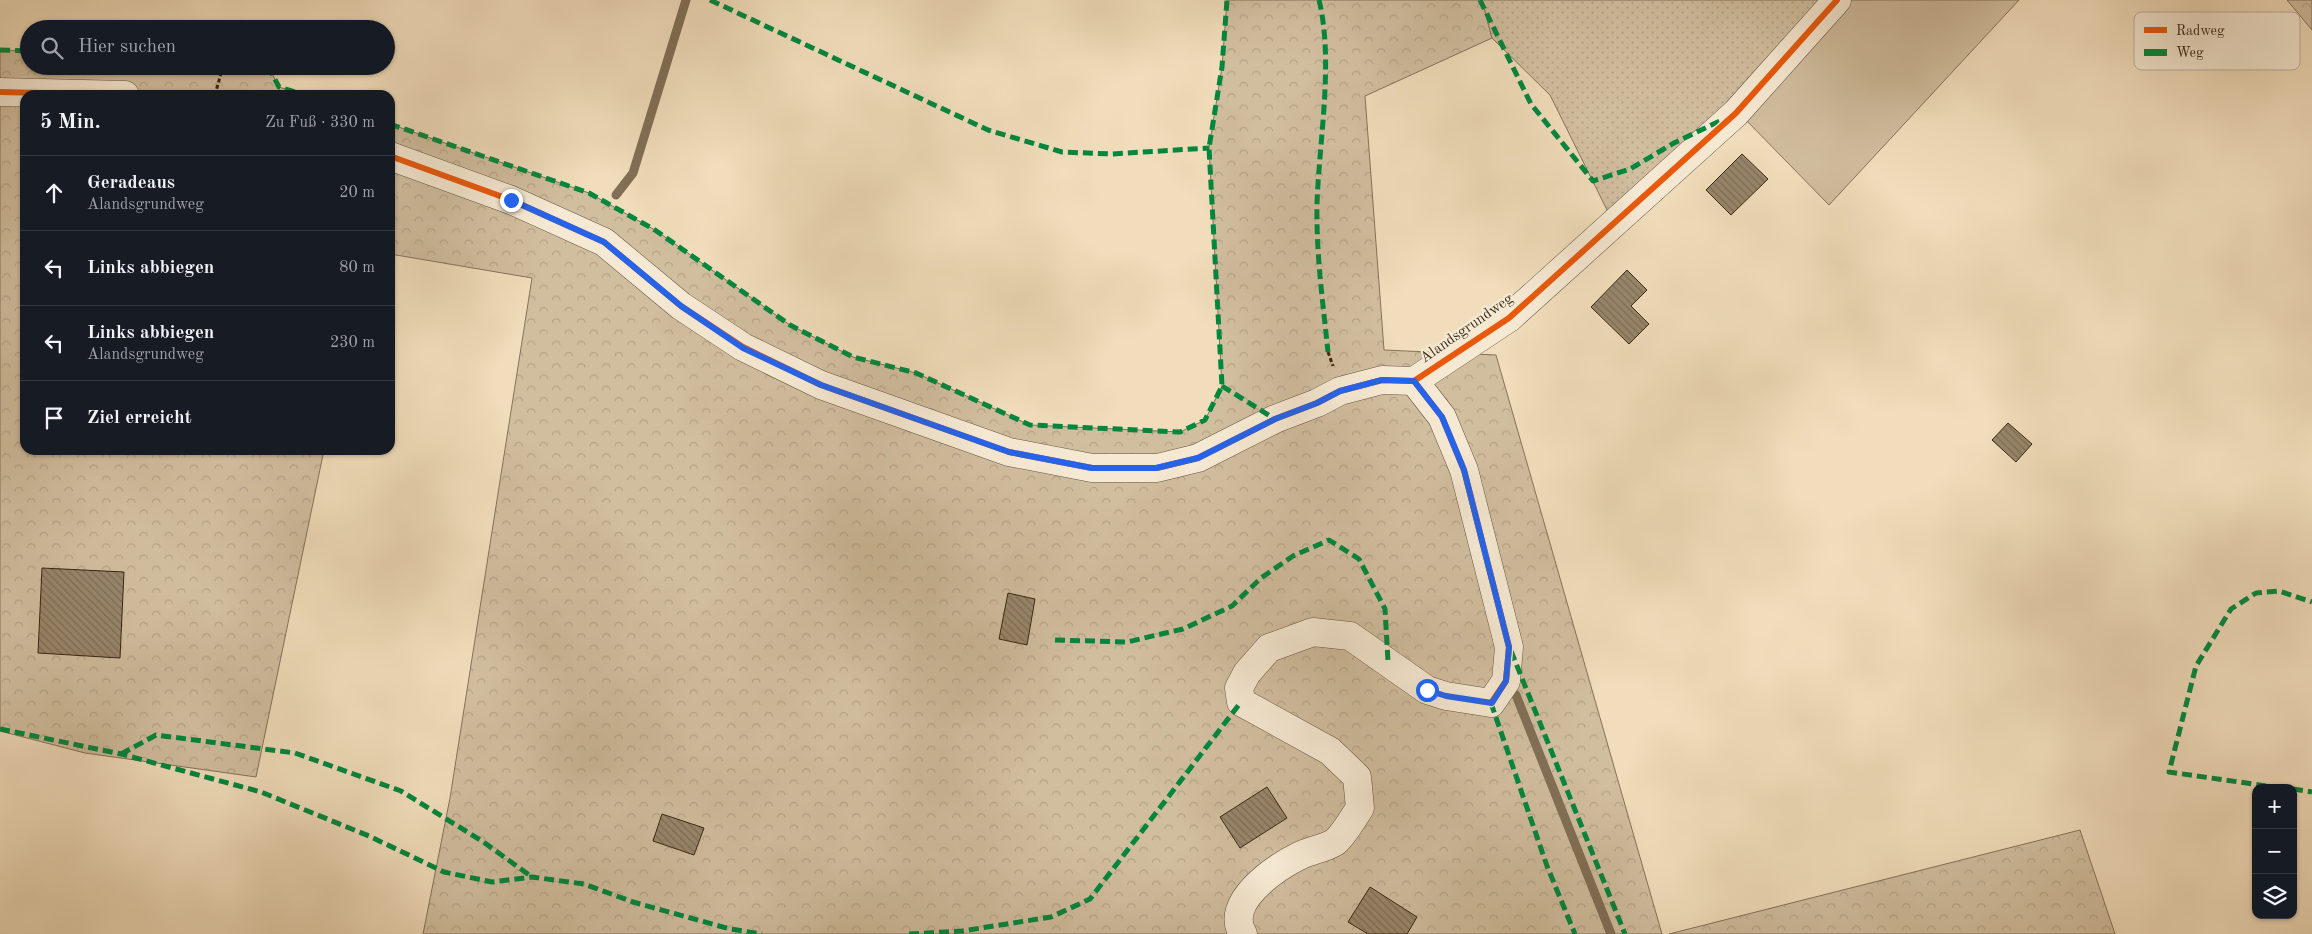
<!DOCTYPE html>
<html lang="de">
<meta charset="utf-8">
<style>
body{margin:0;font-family:"Old Standard TT",serif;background:#20242c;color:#f1f3f6}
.controls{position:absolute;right:15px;bottom:15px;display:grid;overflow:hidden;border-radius:10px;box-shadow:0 1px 4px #0004}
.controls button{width:45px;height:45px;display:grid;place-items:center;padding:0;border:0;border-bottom:1px solid #363941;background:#171b24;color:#f1f3f6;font:25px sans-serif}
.stop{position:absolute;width:15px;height:15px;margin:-11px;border:4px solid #2563eb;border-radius:50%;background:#fff}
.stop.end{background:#2563eb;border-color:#fff;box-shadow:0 1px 5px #0008}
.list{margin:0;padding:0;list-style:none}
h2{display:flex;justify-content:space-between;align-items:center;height:65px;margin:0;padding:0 20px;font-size:21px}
h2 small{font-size:16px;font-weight:400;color:#9ea1a6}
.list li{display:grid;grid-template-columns:32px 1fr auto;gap:15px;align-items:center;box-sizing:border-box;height:75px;padding:0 20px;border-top:1px solid #363941}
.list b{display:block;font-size:19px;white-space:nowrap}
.list p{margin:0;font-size:16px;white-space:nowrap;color:#9ea1a6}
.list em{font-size:16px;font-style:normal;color:#9ea1a6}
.icon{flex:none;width:28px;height:28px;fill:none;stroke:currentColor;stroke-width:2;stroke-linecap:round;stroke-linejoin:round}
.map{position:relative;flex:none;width:2312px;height:934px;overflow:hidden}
.search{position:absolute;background:#171b24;box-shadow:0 1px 4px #0004;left:20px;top:20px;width:375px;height:55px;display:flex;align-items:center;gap:12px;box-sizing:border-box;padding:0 18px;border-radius:28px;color:#9ea1a6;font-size:19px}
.panel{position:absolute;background:#171b24;box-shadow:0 1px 4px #0004;left:20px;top:90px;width:375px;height:365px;border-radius:15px}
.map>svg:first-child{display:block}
.grass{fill:#d1be9f;stroke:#84725a}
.forest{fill:url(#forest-crowns);stroke:#84725a}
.garden{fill:url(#garden-dots);stroke:#84725a}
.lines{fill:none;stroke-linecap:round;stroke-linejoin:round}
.stream{stroke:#816f56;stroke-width:9}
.building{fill:url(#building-back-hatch);stroke:#372714}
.minor-casing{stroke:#66543e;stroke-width:29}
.path{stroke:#372714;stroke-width:3;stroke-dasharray:4 2.5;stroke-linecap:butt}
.minor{stroke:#f6e9d3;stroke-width:28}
.quiet{stroke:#00873e;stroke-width:5;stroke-dasharray:10 5;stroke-linecap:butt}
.cycleway-casing{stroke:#f6e9d3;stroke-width:9}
.cycleway{stroke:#e8590c;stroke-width:6}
.route{stroke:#2563eb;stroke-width:6}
.labels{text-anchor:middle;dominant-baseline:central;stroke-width:4.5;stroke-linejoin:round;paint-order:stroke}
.street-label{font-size:15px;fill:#372714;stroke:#f6e9d3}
.key{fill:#f6e9d3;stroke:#bdaf9a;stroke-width:1}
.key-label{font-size:14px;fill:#372714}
</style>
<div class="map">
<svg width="2312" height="934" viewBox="0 0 2312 934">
<defs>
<pattern id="forest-crowns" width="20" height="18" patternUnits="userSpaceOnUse" patternTransform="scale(1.25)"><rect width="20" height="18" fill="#d1be9f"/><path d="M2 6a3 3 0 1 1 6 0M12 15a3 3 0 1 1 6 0" fill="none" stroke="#b4a388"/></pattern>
<pattern id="garden-dots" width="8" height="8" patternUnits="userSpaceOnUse" patternTransform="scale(1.25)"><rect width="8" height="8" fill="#d1be9f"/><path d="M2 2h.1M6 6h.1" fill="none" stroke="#b4a388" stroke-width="1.8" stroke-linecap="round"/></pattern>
<pattern id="building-back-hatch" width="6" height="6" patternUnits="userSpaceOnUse" patternTransform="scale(1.25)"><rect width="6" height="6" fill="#98866b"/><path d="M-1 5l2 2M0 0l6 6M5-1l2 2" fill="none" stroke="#7d6e57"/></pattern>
</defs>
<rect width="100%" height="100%" fill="#f1ddbb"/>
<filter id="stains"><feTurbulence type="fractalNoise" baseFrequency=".004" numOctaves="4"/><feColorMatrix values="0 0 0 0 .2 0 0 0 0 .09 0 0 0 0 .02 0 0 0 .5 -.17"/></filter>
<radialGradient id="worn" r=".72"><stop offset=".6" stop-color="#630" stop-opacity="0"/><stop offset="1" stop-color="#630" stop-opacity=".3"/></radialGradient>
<path class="grass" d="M 1845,0 L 2019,0 L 1829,205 L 1743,117 Z"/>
<g class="forest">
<path d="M 1227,0 L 1482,0 L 1492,38 L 1365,96 L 1384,350 L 1496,355 L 1662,934 L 423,934 L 450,798 L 532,278 L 390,254 L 390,124 L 589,193 L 655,230 L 790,325 L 853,357 L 916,373 L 1030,425 L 1180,432 L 1205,420 L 1222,386 L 1209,148 L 1222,67 Z"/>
<path d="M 2287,0 L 2312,0 L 2312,30 Z"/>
<path d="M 0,50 L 29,51 L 29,66 L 268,66 L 279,87 L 304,95 L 25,95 L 25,450 L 324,450 L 256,777 L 85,753 L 0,731 Z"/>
<path d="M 2080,830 L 2115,934 L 1669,934 Z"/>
</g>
<path class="garden" d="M 1482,0 L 1822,0 L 1745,96 L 1610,216 L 1550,95 L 1492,38 Z"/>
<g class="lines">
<g class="stream">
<path d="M 616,195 L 633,173 L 686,0"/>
<path d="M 1516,695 L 1611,934"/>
</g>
</g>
<g class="building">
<path d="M 1742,154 L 1768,179 L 1731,215 L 1706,190 Z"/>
<path d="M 1627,270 L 1647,290 L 1631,306 L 1649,324 L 1629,344 L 1591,307 Z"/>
<path d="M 2008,423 L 2032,444 L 2016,462 L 1992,440 Z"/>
<path d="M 42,568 L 124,572 L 120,658 L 38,653 Z"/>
<path d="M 1008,593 L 1035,599 L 1027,645 L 999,639 Z"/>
<path d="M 1267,787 L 1287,818 L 1240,848 L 1220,817 Z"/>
<path d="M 662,814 L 704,828 L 694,855 L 653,841 Z"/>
<path d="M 1370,887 L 1417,917 L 1407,934 L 1368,934 L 1348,922 Z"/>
</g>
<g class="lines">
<defs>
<g id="minor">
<path d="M 0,92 L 125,95"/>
<path d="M 390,156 L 511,200 L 604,242 L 681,306 L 743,347 L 821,385 L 1009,452 L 1092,468 L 1157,468 L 1198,458 L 1275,419 L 1317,403 L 1340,391 L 1382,380 L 1414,381 L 1509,318 L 1736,113 L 1837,0"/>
<path d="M 1243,934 C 1223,903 1275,868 1299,856 C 1310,850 1324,849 1335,842 C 1344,835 1353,818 1360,808 L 1357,777 L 1330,751 L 1241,702 L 1239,688 L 1247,673 L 1269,648 L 1313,632 L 1350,636 L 1427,690 L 1446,696 L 1491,703 L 1506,681 L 1509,647 L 1464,470 L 1442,417 L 1414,381"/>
</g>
</defs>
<use href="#minor" class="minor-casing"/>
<g class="path">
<path d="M 215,95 L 223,66"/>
<path d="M 1328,352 L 1333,366"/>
</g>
<use href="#minor" class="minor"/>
<g class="quiet">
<path d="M 710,0 L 988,130 L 1062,152 L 1111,154 L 1209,148"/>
<path d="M 1319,0 C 1334,61 1319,141 1317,204 C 1316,254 1323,303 1328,352"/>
<path d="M 1480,0 L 1531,104 L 1593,181 L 1630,169 L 1674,143 L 1722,120"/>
<path d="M 0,50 L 29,51"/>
<path d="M 268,66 L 279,87 L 304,95"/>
<path d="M 390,124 L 589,193 L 655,230 L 790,325 L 853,357 L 916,373 L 1030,425 L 1180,432 L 1205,420 L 1222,386 L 1209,148 L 1222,67 L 1227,0"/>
<path d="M 1222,386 L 1275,419"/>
<path d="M 1055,640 L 1127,642 L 1183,629 L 1232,606 L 1261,578 L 1293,556 L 1329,540 L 1359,559 L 1385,609 L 1388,661"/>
<path d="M 1511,651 L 1625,934"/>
<path d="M 1491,703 L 1547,866 L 1575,934"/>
<path d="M 0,729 L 121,754 L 261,792 L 369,836 L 444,872 L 492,882 L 532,877 L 584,884 L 633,902 L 730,929 L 762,934"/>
<path d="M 121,754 L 156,735 L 295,753 L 401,791 L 482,841 L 532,877"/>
<path d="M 2281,788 L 2169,772 L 2196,666 L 2231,609 L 2256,593 L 2279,591 L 2312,602"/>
<path d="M 2293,789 L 2312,792"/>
<path d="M 909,934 L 962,931 L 1051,917 L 1090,899 L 1241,702"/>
</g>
<defs>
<g id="cycleway">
<path d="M 0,92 L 125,95"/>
<path d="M 390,156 L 511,200 L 604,242 L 681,306 L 743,347 L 821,385 L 1009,452 L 1092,468 L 1157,468 L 1198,458 L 1275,419 L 1317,403 L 1340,391 L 1382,380 L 1414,381 L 1509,318 L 1736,113 L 1837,0"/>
<path d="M 1414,381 L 1442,417 L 1464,470 L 1509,647 L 1506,681 L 1491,703"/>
</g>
</defs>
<use href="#cycleway" class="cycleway-casing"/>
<use href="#cycleway" class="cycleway"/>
</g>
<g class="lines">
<path class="route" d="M 511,200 L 604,242 L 681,306 L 743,348 L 821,385 L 1009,452 L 1092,468 L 1156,468 L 1198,458 L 1275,419 L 1317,403 L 1340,391 L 1382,380 L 1414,381 L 1442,417 L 1464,470 L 1509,647 L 1506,681 L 1492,703 L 1446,696 L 1427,690"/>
</g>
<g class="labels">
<g class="street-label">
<text transform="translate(1467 329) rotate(-35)">Alandsgrundweg</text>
</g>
</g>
<rect x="2134" y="12" width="166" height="58" rx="8" class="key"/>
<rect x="2144" y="27" width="23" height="6" fill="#e8590c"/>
<rect x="2144" y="49" width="23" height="7" fill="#00873e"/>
<g class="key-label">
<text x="2176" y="35">Radweg</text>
<text x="2176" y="57">Weg</text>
</g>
<rect width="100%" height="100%" filter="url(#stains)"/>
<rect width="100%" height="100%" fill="url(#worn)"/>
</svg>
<div class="controls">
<button>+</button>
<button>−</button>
<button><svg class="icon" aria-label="layers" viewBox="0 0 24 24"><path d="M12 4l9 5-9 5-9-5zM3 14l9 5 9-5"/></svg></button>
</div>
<div class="stop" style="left:1427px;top:690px"></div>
<div class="stop end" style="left:511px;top:200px"></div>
<div class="search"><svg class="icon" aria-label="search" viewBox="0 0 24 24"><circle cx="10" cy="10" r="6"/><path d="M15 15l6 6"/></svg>Hier suchen</div>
<section class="panel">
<h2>5 Min.<small>Zu Fuß · 330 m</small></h2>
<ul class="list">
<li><svg class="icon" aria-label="ahead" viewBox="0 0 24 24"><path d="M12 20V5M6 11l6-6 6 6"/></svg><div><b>Geradeaus</b><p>Alandsgrundweg</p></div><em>20 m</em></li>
<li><svg class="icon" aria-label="left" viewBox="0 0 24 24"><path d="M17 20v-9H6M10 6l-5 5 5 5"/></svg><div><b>Links abbiegen</b></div><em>80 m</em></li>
<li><svg class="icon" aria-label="left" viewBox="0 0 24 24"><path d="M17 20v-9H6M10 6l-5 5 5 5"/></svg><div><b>Links abbiegen</b><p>Alandsgrundweg</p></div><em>230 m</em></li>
<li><svg class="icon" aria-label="arrive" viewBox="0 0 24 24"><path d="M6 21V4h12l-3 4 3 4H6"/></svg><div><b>Ziel erreicht</b></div></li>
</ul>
</section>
</div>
